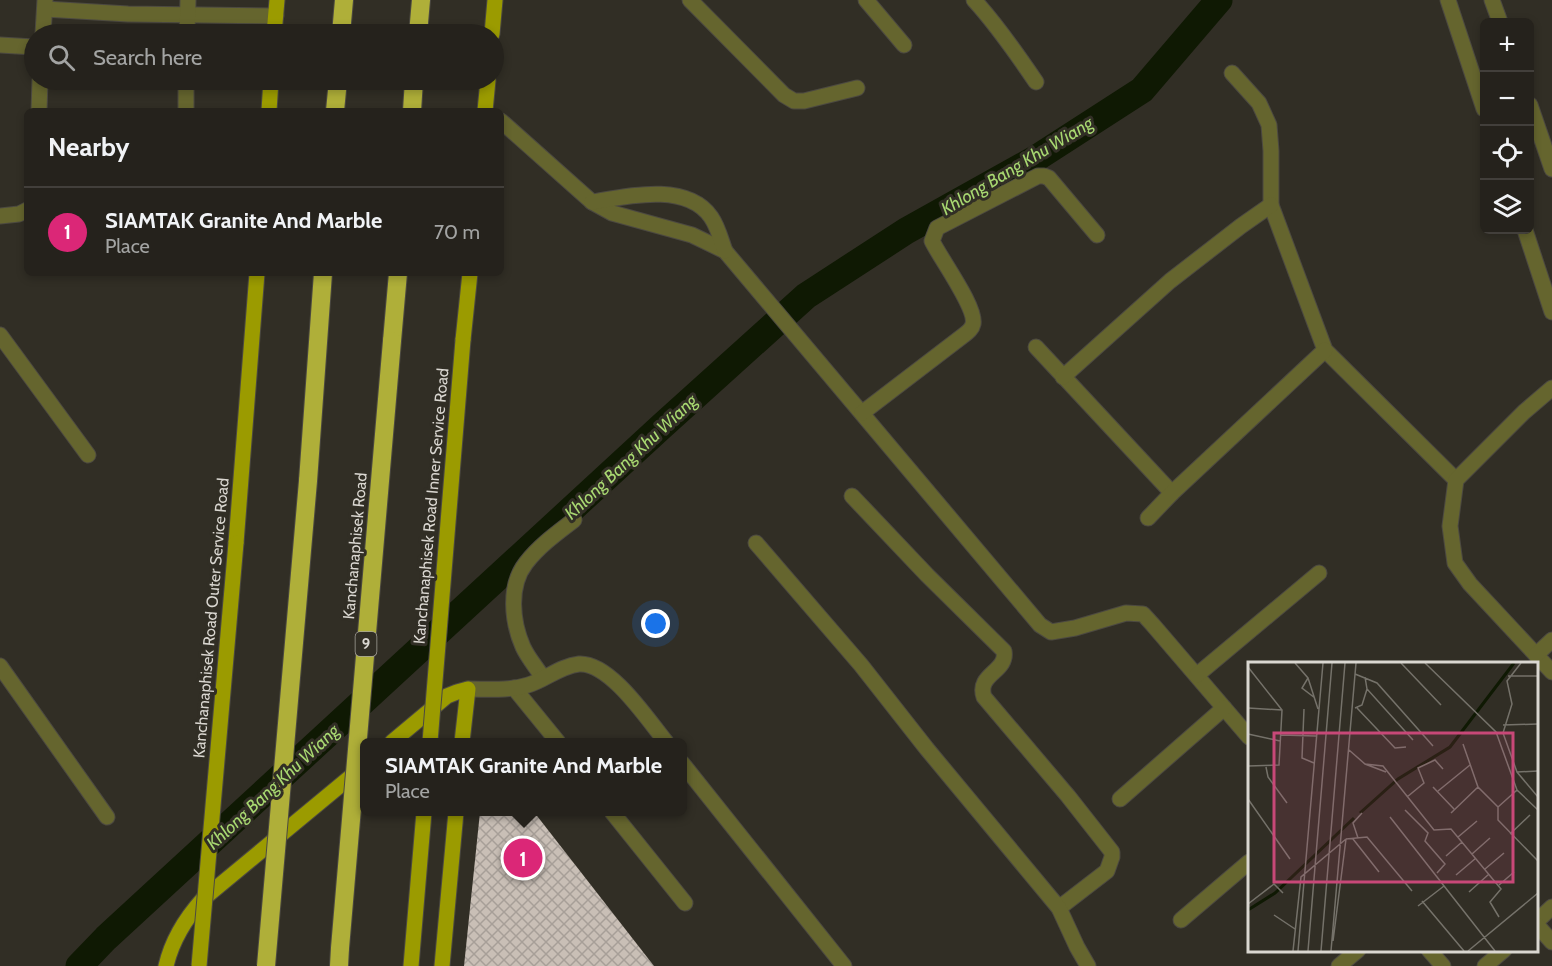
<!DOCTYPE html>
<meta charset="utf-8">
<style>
body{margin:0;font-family:Cabin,sans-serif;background:#312f29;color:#f1f3f6}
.controls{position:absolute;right:18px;top:18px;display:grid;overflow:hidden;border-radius:9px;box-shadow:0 3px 9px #0003}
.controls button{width:54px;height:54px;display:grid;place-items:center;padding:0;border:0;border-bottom:2px solid #423f3b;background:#25221c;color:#f1f3f6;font:30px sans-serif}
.you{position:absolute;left:656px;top:624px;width:21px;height:21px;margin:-15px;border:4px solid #fff;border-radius:50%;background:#1a73e8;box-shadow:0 0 0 9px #1a73e833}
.badge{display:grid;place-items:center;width:39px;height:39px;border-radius:50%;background:#db2777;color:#fff;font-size:20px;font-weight:700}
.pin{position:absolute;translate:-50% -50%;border:3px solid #fff;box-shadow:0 2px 6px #0006}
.popup{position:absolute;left:360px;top:738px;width:327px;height:78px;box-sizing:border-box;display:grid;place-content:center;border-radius:9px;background:#25221c;filter:drop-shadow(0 2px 4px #0005);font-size:20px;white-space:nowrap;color:#a3a4a3}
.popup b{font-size:22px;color:#f1f3f6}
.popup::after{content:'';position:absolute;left:50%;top:100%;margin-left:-12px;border:12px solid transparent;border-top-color:#25221c}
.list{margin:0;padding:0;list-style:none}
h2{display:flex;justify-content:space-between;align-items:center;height:78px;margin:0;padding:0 24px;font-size:26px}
h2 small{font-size:20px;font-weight:400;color:#a3a4a3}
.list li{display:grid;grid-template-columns:39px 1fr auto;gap:18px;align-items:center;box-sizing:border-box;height:90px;padding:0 24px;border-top:2px solid #423f3b}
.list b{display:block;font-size:22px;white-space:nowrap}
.list p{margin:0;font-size:20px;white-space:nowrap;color:#a3a4a3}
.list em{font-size:20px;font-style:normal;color:#a3a4a3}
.icon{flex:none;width:33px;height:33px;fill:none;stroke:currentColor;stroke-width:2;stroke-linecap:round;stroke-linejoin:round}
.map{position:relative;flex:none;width:1552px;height:966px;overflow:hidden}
.search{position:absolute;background:#25221c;box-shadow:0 3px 9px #0003;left:24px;top:24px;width:480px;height:66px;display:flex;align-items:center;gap:15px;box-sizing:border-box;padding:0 21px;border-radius:33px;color:#a3a4a3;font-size:22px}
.panel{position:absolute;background:#25221c;box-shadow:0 3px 9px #0003;left:24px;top:108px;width:480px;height:168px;border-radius:9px}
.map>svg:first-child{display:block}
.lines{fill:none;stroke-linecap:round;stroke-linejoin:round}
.canal{stroke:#0f1903;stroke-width:27}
.building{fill:url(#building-cross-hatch)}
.minor-casing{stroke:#4c4941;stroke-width:17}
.major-casing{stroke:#4c4941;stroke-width:17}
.highway-casing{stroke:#4c4941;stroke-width:20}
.minor{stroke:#65652e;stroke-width:15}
.major{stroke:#9b9b00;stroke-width:15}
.highway{stroke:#afaf39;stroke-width:18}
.major-bridge-casing{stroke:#4c4941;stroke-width:17;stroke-linecap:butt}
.highway-bridge-casing{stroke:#4c4941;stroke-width:20;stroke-linecap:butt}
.major-bridge{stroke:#9b9b00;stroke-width:15}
.highway-bridge{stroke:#afaf39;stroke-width:18}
.labels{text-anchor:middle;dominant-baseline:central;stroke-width:6;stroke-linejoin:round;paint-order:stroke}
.shield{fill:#312e25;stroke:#a7a49d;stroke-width:1.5}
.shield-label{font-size:15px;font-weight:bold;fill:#dad7d1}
.street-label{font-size:16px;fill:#dad7d1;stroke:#312e25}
.water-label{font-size:18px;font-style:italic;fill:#a8d871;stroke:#312e25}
.inset-river{fill:none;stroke:#0f1903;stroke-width:3}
.inset-road{fill:none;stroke:#75726a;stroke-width:1.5}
.view{fill:#c84878;fill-opacity:0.15;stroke:#c84878;stroke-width:3}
.inset-edge{fill:none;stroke:#dad7d1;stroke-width:3}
</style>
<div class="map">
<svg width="1552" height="966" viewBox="0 0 1552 966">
<defs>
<pattern id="building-cross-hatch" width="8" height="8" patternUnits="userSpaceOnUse" patternTransform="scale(1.5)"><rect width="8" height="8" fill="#c9bfb6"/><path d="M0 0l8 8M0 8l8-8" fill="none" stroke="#a79f98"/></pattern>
</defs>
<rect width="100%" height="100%" fill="#312e25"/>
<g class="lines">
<path class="canal" d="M 79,966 L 106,938 L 662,426 L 806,296 L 906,231 L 1035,159 L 1142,90 L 1219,0"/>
</g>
<path class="building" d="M 480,812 L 534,812 L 654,966 L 464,966 Z"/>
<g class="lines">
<defs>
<g id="minor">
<path d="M 690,0 L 784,95 L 794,101 L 804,101 L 857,88"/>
<path d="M 866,0 L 904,45"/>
<path d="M 974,0 C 997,25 1017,54 1036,82"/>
<path d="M 1448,0 L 1484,109"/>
<path d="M 1492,0 L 1500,22"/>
<path d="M 45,9 L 128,14 L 276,16"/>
<path d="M 43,34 L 45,0"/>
<path d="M 187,34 L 188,0"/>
<path d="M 0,45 L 34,47"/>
<path d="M 1232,73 L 1259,103 L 1269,125 L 1271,151 L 1271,205 L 1325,350 L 1456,480"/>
<path d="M 1530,105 L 1552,169"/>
<path d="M 39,111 L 40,80"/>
<path d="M 186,111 L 186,80"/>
<path d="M 501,121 L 592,202 L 612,213 L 692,235 L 725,251 L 1040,625 L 1051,632 L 1075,628 L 1126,613 L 1143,614 L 1153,625 L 1249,737"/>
<path d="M 592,202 C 627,196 687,182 711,217 C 718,227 721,240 725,251"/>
<path d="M 0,216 L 19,214 L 27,210"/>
<path d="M 1525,230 L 1552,312"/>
<path d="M 0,335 L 88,455"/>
<path d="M 1036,347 L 1172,493"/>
<path d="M 1063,377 L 1170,281 L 1241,226 L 1271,205"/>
<path d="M 1552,388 L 1524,412 L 1456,480 L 1450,526 L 1455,563 L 1470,584 L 1552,672"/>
<path d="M 862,413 L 964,335 C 968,332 972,329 973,324 C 977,308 940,258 932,241 L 937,228 L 1038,176 L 1044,176 L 1049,178 L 1097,235"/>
<path d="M 852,496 L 927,575 L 1004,651 C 1008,672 976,674 984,697 L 1068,796 L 1112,852 L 1112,857 L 1107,871 L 1059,908"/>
<path d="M 1148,518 L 1172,493 L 1325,350"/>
<path d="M 756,543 L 861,665 L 927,749 L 1059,908 L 1077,947 L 1088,966"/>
<path d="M 1536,655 L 1552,640"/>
<path d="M 0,666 L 107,817"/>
<path d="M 1197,675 L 1319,573"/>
<path d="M 543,678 C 537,668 528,658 523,647 C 512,622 508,586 526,563 C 539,546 557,533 574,520"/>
<path d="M 514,688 L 558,742"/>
<path d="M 468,689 C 488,689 509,691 528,685 C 545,680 560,666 579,664 C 610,662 648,720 666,742"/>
<path d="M 682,763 L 844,966"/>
<path d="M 1120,799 L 1224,708"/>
<path d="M 612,812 L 685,903"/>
<path d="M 1181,920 L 1249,862"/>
<path d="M 1536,922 L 1552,907"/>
<path d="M 1536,924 L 1552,942"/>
<path d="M 1429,950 L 1443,966"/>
<path d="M 1339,966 L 1358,950"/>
<path d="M 1485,966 L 1504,950"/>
</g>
<g id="major">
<path d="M 274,34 L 277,0"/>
<path d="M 492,34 L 495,0"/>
<path d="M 269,111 L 271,80"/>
<path d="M 485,111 L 488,80"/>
<path d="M 463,340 L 470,273"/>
<path d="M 236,543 L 257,273"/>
<path d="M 392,742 L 447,696 L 457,692 L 468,689 L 462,742"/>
<path d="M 166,966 C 172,940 185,919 203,899 L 360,769"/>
<path d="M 411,966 L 424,812"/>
<path d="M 442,966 L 456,812"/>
</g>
<g id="highway">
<path d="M 341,34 L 344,0"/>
<path d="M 418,34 L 421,0"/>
<path d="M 335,111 L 338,80"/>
<path d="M 412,111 L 414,80"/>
<path d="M 392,341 L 398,273"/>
<path d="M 308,481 L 323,273"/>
<path d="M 339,966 L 340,948"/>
</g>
</defs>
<use href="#minor" class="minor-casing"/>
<use href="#major" class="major-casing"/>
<use href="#highway" class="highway-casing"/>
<use href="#minor" class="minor"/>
<use href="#major" class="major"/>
<use href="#highway" class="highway"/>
<defs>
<g id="major-bridge">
<path d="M 430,742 L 463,340"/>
<path d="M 199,966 L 236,543"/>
</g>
<g id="highway-bridge">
<path d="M 340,948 L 392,341"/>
<path d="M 266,966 L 308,481"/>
</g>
</defs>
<use href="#major-bridge" class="major-bridge-casing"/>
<use href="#highway-bridge" class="highway-bridge-casing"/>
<use href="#major-bridge" class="major-bridge"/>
<use href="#highway-bridge" class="highway-bridge"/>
</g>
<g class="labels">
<rect class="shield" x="355.5" y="632" width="21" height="24" rx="4.5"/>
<g class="shield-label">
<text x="366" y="644">9</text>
</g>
<g class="street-label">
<text transform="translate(431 506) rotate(-85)">Kanchanaphisek Road Inner Service Road</text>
<text transform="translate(355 546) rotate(-85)">Kanchanaphisek Road</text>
<text transform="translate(211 618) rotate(-85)">Kanchanaphisek Road Outer Service Road</text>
</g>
<g class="water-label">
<text transform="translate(1017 166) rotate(-31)">Khlong Bang Khu Wiang</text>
<text transform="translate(631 457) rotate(-43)">Khlong Bang Khu Wiang</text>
<text transform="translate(273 787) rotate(-43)">Khlong Bang Khu Wiang</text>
</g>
</g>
<g transform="translate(1248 662)">
<rect width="290" height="290" fill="#312e25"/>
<path class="inset-river" d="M 112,151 L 150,117 L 202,85 L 266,1M 0,248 L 27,231 L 106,156"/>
<path class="inset-road" d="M 47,1 L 60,16 L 70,47M 153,1 L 193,43M 177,1 L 248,70 L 269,128 L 250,145 L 250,158 L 290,199M 273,1 L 259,19 L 264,42 L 255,71 L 269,110 L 290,135M 0,5 L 34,48 L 31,103 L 0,104M 107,12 L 129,21 L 185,84M 260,14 L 290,14M 117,15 L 119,27 L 165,78M 60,16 L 54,26 L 67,36M 0,46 L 34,48M 107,46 L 114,43 L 119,27M 109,46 L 147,86 L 158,85M 56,47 L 54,96 L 66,101M 255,63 L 290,62M 0,72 L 32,79M 33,73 L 68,74M 215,82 L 230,125 L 250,145M 101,88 L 117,102 L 138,110M 117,102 L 135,104 L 186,168 L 203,167 L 253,227 L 242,240 L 251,255M 18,105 L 20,115 L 39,141M 269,110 L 290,109M 185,125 L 206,147M 269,128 L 290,148M 190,129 L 222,103M 159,135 L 176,121 L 170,106 L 187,98 L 195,107M 0,137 L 42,197M 157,148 L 180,171 L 177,179 L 197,202 L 189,211M 203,151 L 230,125M 142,155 L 247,289M 262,172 L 282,153M 210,175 L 229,159M 110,176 L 105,161 L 114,151M 98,177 L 119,175 L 164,229M 105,177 L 131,210M 224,192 L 242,176M 198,194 L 214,180M 237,207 L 256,191M 208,213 L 228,196M 251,223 L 266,210M 221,230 L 241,212M 174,239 L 216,289M 0,242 L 26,222 L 35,231M 170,244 L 196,224M 26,253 L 47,267M 85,279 L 98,177M 45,289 L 53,215 L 98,177M 50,289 L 75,1M 60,289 L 84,1M 73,289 L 97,1M 83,289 L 108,1M 220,289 L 290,231"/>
<path class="view" d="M 26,71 L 265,71 L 265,220 L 26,220 Z"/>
<rect width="290" height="290" class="inset-edge"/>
</g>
</svg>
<div class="controls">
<button>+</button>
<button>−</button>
<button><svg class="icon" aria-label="locate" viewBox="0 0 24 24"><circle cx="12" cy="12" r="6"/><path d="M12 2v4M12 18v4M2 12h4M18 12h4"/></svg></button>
<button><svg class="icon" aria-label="layers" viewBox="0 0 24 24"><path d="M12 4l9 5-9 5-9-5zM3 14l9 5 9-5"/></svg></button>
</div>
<div class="you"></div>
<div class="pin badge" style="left:523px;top:858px">1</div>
<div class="popup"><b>SIAMTAK Granite And Marble</b>Place</div>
<div class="search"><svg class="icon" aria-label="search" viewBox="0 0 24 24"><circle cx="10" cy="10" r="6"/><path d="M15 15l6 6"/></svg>Search here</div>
<section class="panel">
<h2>Nearby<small></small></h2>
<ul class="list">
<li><span class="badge">1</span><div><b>SIAMTAK Granite And Marble</b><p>Place</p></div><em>70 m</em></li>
</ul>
</section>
</div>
